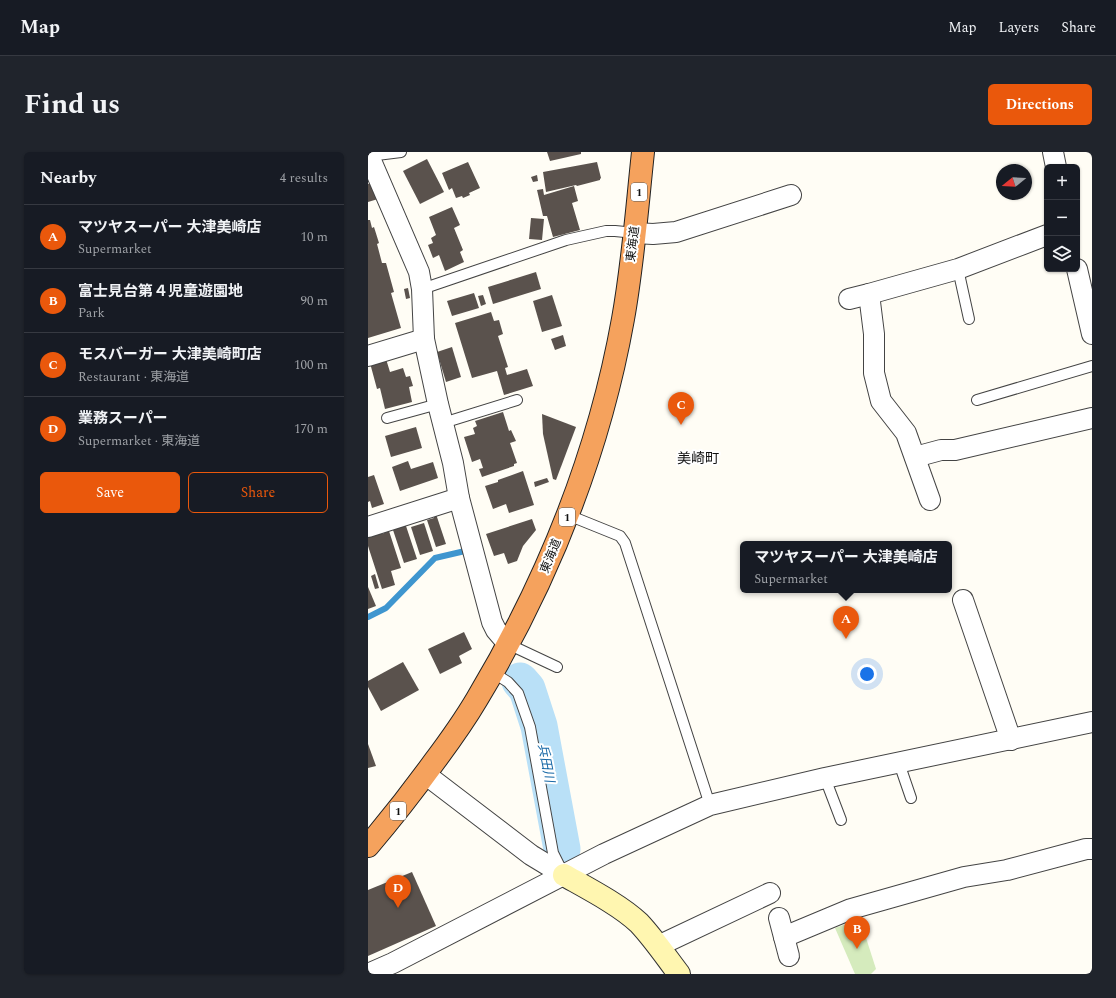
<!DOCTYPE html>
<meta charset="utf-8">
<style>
body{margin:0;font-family:Spectral,"Noto Sans JP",serif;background:#20242c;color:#f1f3f6}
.controls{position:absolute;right:12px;top:12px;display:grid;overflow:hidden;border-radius:6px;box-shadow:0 1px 3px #0004}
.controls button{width:36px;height:36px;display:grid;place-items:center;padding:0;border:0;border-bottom:1px solid #363941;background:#171b24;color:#f1f3f6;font:20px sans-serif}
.compass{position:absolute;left:628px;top:12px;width:36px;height:36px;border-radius:50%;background:#171b24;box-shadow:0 1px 3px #0004;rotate:252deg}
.you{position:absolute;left:499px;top:522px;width:14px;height:14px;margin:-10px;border:3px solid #fff;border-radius:50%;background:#1a73e8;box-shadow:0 0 0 6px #1a73e833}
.badge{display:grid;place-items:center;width:26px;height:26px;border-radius:50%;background:#ea580c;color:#fff;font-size:13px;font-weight:700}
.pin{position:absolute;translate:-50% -33px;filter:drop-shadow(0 1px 2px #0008)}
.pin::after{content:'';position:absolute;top:21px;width:14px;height:12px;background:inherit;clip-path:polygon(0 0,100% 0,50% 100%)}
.popup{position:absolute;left:372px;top:389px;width:212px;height:52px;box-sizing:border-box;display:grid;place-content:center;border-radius:6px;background:#171b24;filter:drop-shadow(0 1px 3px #0005);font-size:13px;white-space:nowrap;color:#9ea1a6}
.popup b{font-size:15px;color:#f1f3f6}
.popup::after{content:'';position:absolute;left:50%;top:100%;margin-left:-8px;border:8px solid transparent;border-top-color:#171b24}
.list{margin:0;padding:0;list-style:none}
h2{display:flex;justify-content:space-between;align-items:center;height:52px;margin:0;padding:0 16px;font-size:17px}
h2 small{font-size:13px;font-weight:400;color:#9ea1a6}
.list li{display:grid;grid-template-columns:26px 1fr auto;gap:12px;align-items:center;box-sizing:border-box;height:64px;padding:0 16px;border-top:1px solid #363941}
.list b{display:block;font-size:15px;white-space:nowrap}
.list p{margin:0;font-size:13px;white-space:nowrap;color:#9ea1a6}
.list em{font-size:13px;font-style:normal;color:#9ea1a6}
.actions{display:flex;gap:8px;padding:12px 16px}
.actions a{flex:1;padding:9px 0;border:1px solid #ea580c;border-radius:6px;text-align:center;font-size:14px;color:#ea580c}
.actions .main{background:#ea580c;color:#fff}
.icon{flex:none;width:22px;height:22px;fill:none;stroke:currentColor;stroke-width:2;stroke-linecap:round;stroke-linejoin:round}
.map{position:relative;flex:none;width:724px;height:822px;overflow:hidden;border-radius:6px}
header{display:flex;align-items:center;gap:24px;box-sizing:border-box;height:56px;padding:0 20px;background:#171b24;border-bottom:1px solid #363941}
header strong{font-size:19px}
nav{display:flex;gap:22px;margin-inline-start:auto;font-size:14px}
.intro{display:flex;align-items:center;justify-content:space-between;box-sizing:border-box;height:96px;padding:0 24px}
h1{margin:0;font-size:28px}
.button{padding:10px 18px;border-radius:6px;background:#ea580c;color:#fff;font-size:14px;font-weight:700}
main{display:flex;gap:24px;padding:0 24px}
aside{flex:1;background:#171b24;border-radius:6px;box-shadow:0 1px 3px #0004}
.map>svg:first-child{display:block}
.green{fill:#d5ebbd}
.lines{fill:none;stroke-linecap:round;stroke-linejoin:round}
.stream{stroke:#3f96cf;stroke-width:6}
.river{stroke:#b9e0f7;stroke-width:37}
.building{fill:#5a524d}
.lane-casing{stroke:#444;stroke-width:12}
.street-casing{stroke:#444;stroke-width:22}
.secondary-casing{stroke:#333;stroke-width:24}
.highway-casing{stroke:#222;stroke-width:24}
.lane{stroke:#fff;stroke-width:10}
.street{stroke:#fff;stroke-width:20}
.secondary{stroke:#fff6b0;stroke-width:22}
.highway{stroke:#f5a25d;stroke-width:22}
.labels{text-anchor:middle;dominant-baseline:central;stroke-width:4;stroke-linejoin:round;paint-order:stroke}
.shield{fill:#fff;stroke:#585858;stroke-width:1}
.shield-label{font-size:11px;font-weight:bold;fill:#111}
.street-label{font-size:12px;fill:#111;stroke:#fff}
.water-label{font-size:13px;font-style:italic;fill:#1768a6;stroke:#fff}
.quarter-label{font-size:14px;fill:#111;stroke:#fff}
</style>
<header>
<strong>Map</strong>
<nav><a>Map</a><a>Layers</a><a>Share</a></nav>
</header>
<div class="intro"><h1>Find us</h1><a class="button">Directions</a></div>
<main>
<aside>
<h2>Nearby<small>4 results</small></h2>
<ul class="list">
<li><span class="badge">A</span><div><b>マツヤスーパー 大津美崎店</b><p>Supermarket</p></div><em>10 m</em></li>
<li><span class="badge">B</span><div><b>富士見台第４児童遊園地</b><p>Park</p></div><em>90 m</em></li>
<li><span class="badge">C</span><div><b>モスバーガー 大津美崎町店</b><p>Restaurant · 東海道</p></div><em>100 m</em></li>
<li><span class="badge">D</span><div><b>業務スーパー</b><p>Supermarket · 東海道</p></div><em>170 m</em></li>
</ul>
<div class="actions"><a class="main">Save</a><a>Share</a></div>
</aside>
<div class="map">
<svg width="724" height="822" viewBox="0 0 724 822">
<rect width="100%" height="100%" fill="#fffdf5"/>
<path class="green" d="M 492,767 L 508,817 L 503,822 L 487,822 L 467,776 Z"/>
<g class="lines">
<path class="stream" d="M 0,465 L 18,456 L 67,406 L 97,399"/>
<path class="river" d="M 152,529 L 159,537 L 171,574 L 194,697"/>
</g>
<g class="building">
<path d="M 179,0 L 213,0 L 213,2 L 182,9 Z"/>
<path d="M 59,7 L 76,40 L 52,52 L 35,19 Z"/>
<path d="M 100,10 L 112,36 L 101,41 L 102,43 L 95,46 L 94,44 L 88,46 L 84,36 L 81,38 L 74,21 Z"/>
<path d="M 229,10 L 233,26 L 232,27 L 232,28 L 209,34 L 208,33 L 178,40 L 175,20 Z"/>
<path d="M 169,23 L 170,29 L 165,30 L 163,25 Z"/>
<path d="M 5,30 L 10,47 L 0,50 L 0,32 Z"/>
<path d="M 206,34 L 210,49 L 204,51 L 212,78 L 185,85 L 179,64 L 175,64 L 169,38 L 175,37 L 176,43 Z"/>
<path d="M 84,55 L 92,73 L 86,76 L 95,98 L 92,100 L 96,110 L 77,119 L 71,103 L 65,106 L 60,93 L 65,91 L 63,86 L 68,83 L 61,65 Z"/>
<path d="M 163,66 L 176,67 L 174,88 L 161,87 Z"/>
<path d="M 0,68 L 2,68 L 4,76 L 6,75 L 11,91 L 9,92 L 14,111 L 18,111 L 26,140 L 23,141 L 33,176 L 0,186 Z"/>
<path d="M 168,120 L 173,137 L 125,152 L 120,135 Z"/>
<path d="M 40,136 L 42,146 L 38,147 L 36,137 Z"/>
<path d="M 106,141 L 111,156 L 84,164 L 79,149 Z"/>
<path d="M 115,143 L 118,152 L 113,154 L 110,144 Z"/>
<path d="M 184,143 L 194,174 L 174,180 L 165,149 Z"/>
<path d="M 123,160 L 126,169 L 131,168 L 135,182 L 130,184 L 140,215 L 137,216 L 139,223 L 159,217 L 165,234 L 136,243 L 129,219 L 104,226 L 87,171 Z"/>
<path d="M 195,183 L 198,194 L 187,198 L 183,187 Z"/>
<path d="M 84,195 L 93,225 L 78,230 L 69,200 Z"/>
<path d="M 18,207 L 22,220 L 35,216 L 38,225 L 42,224 L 45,234 L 41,235 L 44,250 L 17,257 L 12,236 L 9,237 L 2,211 Z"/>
<path d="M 135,260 L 141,279 L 143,278 L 148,289 L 142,291 L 149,311 L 146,312 L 146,314 L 114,325 L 111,317 L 115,316 L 112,307 L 104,310 L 96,285 L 107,282 L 105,276 L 109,274 L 107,269 Z"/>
<path d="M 174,262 L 208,275 L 188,328 L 185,327 L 175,282 Z"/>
<path d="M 48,275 L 54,296 L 23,305 L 17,284 Z"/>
<path d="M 40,309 L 43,317 L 65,310 L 70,326 L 32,339 L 24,315 Z"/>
<path d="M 155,319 L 166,353 L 141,361 L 138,352 L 125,357 L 117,334 L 130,330 L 130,328 Z"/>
<path d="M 6,323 L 16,352 L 4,356 L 2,349 L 0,350 L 0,325 Z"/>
<path d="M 179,326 L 181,330 L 167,335 L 166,330 Z"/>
<path d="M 68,362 L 78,392 L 68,395 L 59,368 L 66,366 L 65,363 Z"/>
<path d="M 164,367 L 168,378 L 155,394 L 149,409 L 140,412 L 136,401 L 126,404 L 118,382 Z"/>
<path d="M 36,368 L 49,407 L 36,411 L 23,372 Z"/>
<path d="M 56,371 L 65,399 L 52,403 L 43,375 Z"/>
<path d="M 13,378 L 14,382 L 21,379 L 33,416 L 23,419 L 27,433 L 14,437 L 0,394 L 0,382 Z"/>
<path d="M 7,422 L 11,436 L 7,437 L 3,424 Z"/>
<path d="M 0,435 L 8,454 L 0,457 Z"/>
<path d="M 96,480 L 104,497 L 91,504 L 94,511 L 72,522 L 60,497 Z"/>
<path d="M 35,510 L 51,538 L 13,559 L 0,535 L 0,529 Z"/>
<path d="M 0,592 L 8,614 L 0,616 Z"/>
<path d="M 44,720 L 68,774 L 0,804 L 0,738 Z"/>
</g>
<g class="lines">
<defs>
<g id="lane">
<path d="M 1,4 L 33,0"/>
<path d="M 590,117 L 601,167"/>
<path d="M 54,137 L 198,88 L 238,79 L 247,79 L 267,81"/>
<path d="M 609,248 L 724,214"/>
<path d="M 19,266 L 70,252"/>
<path d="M 75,271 L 149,248"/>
<path d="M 200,363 L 252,384 L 257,391 L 342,653"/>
<path d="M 140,492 L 189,515"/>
<path d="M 124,520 L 140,530 L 150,541 L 162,575 L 185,701 L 194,719"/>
<path d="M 531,611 L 543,646"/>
<path d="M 457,626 L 473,668"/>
</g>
<g id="street">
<path d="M 0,0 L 1,4 L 51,120 L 54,137 L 56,187 L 70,252 L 85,311 L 91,346 L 124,470 L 128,478 L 140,492"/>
<path d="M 685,0 L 688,15"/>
<path d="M 267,81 L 285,82 L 308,80 L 423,43"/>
<path d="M 709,117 L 724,182"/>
<path d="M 481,147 L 501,142"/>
<path d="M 0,204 L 56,187"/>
<path d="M 547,305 L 573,298 L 587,298 L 724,266"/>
<path d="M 562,348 L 538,281 L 513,249 L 506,221 L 506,182 L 501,142 L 590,117 L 679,83"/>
<path d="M 0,375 L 91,346"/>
<path d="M 595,448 L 643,588"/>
<path d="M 57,622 L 163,703 L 196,723"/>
<path d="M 411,766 L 416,785 L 483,757 L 596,725 L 639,718 L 718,697 L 724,697"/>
<path d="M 416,785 L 421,804"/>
<path d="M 290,794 L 402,741"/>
<path d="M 0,822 L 25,811 L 236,702 L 342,653 L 457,626 L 724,570"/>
</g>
<path id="secondary" d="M 196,723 C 219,736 252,753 271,771 C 286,787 298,805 311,822"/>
<path id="highway" d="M 0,694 C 23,667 45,639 66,610 C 81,590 96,569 109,547 C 179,430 231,301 255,167 C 265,112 269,56 275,0"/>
</defs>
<use href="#lane" class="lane-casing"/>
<use href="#street" class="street-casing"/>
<use href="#secondary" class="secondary-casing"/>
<use href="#highway" class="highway-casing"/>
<use href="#lane" class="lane"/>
<use href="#street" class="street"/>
<use href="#secondary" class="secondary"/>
<use href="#highway" class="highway"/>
</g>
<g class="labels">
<g class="shield">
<rect x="263" y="31" width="16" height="18" rx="3"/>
<rect x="191" y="356" width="16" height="18" rx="3"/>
<rect x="22" y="650" width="16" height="18" rx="3"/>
</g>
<g class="shield-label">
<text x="271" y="40">1</text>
<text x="199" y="365">1</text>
<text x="30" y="659">1</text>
</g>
<g class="street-label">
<text transform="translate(265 92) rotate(-83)">東海道</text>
<text transform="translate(183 404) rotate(-68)">東海道</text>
</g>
<g class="water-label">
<text transform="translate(178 611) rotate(79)">兵田川</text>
</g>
<g class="quarter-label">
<text x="330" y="306">美崎町</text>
</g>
</g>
</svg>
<div class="controls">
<button>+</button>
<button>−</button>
<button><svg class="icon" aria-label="layers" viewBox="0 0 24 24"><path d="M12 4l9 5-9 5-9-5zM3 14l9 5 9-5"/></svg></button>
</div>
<svg class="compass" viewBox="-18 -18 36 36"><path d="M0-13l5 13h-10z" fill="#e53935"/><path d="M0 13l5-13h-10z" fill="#9ea1a6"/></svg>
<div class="you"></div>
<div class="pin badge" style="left:478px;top:487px">A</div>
<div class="popup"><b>マツヤスーパー 大津美崎店</b>Supermarket</div>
<div class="pin badge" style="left:489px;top:797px">B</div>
<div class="pin badge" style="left:313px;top:273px">C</div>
<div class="pin badge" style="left:30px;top:756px">D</div>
</div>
</main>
